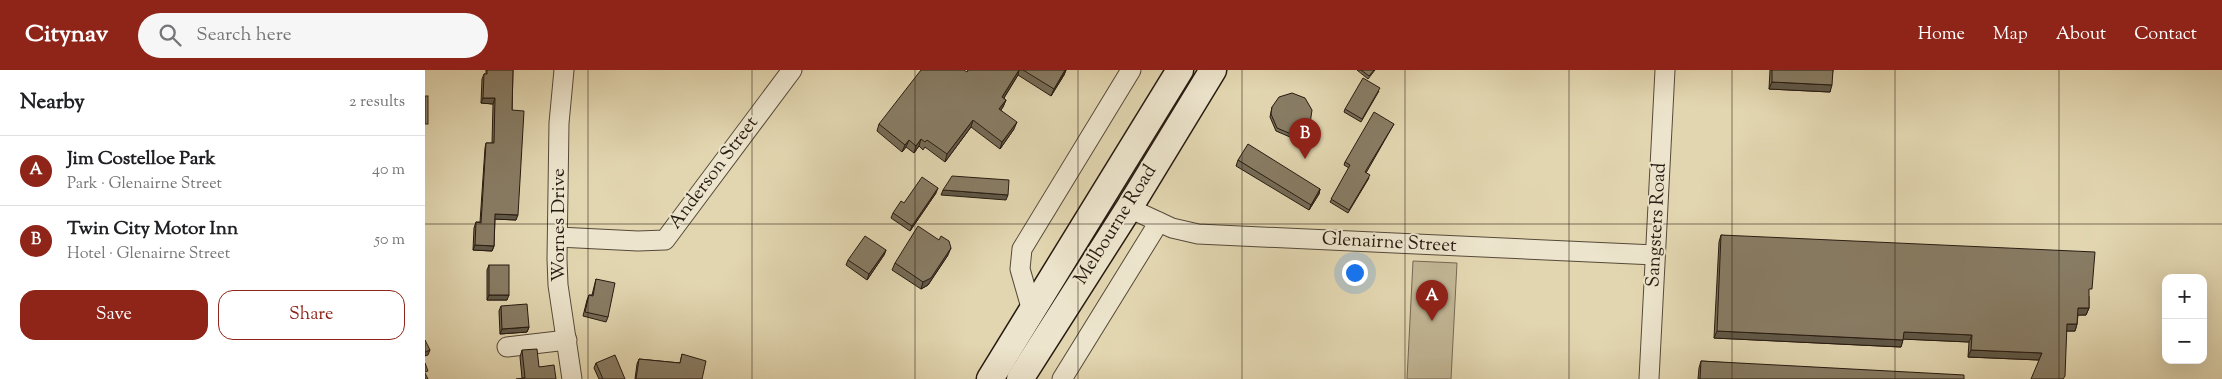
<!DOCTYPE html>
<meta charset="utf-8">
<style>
body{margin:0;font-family:"Sorts Mill Goudy",serif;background:#f6f6f6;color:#202124}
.controls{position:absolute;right:15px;bottom:15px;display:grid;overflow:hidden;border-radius:10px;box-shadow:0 5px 20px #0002}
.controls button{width:45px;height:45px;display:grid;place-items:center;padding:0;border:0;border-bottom:1px solid #e0e0e0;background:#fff;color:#202124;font:25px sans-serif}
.you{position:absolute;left:929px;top:202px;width:18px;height:18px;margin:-12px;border:4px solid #fff;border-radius:50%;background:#1a73e8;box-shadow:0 0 0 8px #1a73e833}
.badge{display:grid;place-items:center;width:32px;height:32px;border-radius:50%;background:#8f2418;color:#fff;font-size:16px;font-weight:700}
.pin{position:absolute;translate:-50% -41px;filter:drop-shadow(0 1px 2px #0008)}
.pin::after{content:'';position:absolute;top:26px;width:18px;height:15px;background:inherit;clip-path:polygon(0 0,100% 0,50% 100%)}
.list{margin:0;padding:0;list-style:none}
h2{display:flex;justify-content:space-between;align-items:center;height:65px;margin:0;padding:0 20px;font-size:21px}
h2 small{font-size:16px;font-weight:400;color:#757577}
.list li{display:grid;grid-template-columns:32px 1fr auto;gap:15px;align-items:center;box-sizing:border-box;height:70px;padding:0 20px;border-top:1px solid #e0e0e0}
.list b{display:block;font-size:19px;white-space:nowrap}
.list p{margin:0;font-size:16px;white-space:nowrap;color:#757577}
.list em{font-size:16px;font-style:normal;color:#757577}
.actions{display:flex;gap:10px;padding:15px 20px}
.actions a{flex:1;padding:11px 0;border:1px solid #8f2418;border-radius:15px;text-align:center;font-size:18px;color:#8f2418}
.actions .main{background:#8f2418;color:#fff}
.icon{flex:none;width:28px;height:28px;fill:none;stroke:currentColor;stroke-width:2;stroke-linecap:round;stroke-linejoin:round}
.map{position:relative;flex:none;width:1797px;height:309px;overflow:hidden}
header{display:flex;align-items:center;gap:30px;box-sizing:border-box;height:70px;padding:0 25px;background:#8f2418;color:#fff}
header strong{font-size:24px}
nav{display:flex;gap:28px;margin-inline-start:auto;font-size:18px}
.search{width:350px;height:45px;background:#f6f6f6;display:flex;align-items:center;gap:12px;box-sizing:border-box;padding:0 18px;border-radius:28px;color:#757577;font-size:19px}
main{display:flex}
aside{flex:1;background:#fff}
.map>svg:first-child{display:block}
.green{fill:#c2b695;stroke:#746853}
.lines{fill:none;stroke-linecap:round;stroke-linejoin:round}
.minor-casing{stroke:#564a39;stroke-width:21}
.secondary-casing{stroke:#271b11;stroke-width:29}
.minor{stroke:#ece4cc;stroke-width:19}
.secondary{stroke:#ece4cc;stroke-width:26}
.wall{fill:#756b56;stroke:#271b11}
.shaded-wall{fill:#5f5746;stroke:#271b11}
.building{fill:#887c64;stroke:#271b11}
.grid{fill:none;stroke:#271b11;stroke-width:1;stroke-opacity:0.55}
.labels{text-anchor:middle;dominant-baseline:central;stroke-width:4;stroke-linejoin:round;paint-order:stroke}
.street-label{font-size:19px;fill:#271b11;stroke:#ece4cc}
</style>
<header>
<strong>Citynav</strong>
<div class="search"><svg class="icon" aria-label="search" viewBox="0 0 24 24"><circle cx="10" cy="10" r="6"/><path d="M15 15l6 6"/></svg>Search here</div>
<nav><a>Home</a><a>Map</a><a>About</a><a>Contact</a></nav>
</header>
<main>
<aside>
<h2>Nearby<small>2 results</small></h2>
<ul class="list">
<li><span class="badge">A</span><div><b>Jim Costelloe Park</b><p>Park · Glenairne Street</p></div><em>40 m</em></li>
<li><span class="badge">B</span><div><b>Twin City Motor Inn</b><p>Hotel · Glenairne Street</p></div><em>50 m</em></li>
</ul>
<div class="actions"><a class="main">Save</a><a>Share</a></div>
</aside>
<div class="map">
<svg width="1797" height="309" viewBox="0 0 1797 309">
<rect width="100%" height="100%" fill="#e2d6b0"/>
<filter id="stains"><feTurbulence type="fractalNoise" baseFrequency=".004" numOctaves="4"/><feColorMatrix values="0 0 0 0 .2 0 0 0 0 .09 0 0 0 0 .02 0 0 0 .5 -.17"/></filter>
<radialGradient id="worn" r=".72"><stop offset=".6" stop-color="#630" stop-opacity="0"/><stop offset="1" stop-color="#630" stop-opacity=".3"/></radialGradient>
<path class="green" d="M 988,191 L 1032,193 L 1026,309 L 982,309 Z"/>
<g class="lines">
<defs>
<g id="minor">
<path d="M 139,0 L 134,53 L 132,189 L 133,215 L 147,309"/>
<path d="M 704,138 L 747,158 L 773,164 L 1230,185"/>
<path d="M 133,167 L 213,171 L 240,170 L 367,0"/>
<path d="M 607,241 L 595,199 L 597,179 L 706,0"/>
<path d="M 82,277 L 142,270"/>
<path d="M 637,309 L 734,152"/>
<path d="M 1224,309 L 1240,0"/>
</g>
<g id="secondary">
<path d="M 565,309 L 755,0"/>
<path d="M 595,309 L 704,138 L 788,0"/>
</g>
</defs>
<use href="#minor" class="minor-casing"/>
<use href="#secondary" class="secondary-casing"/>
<use href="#minor" class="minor"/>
<use href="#secondary" class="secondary"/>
</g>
<g class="wall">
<path d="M 61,0 L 88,0 L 87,40 L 91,150 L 70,149 L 69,176 L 67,181 L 48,180 L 49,158 L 51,152 L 55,152 L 60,78 L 61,73 L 67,73 L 68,34 L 56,33 L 57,9 L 59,4 L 61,4 Z"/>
<path d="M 543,0 L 641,0 L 639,5 L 626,26 L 593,5 L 579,28 L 581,30 L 578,37 L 576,40 L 589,59 L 575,79 L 546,57 L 520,92 L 500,77 L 498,80 L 494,76 L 489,83 L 481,77 L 477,82 L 452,61 L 454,54 L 542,2 Z"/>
<path d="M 932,0 L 950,0 L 943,9 Z"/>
<path d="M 1345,0 L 1408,0 L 1405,22 L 1344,19 Z"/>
<path d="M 954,21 L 936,52 L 919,42 L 920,39 Z"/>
<path d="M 847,37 L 884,56 L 879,62 L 865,67 L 851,61 L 845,47 Z"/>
<path d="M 969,54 L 941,103 L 944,108 L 923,143 L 905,132 L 924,98 L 919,95 L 920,92 Z"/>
<path d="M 813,90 L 895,119 L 894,124 L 884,140 L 811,96 Z"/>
<path d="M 511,123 L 485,161 L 466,148 L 468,143 L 479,133 Z"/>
<path d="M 1296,165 L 1664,226 L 1664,238 L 1661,245 L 1653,245 L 1652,254 L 1650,261 L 1642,261 L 1614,290 L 1543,287 L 1544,272 L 1478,269 L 1476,277 L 1289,268 L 1294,172 Z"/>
<path d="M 461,180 L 459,185 L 442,210 L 421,195 L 423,190 Z"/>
<path d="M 523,185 L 503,215 L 496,219 L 467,200 L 470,193 Z"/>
<path d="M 64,195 L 82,230 L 62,230 L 62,200 Z"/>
<path d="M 171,209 L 183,247 L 181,252 L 158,246 L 162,230 L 164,225 L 167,225 Z"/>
<path d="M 76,236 L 104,257 L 102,262 L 75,264 L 74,241 Z"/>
<path d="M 97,280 L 114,297 L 131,309 L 97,308 L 95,287 Z"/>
<path d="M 257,284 L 277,309 L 210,309 L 212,294 L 214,289 L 255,293 Z"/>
<path d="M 1276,291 L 1539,309 L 1273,309 L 1274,298 Z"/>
<path d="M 171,293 L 200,309 L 174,309 L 169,298 Z"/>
</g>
<g class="shaded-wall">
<path d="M 594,0 L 593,5 L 575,34 L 577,27 Z"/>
<path d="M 641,0 L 639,5 L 626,26 L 629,19 Z"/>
<path d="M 1347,12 L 1407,15 L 1405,22 L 1344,19 Z"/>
<path d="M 58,28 L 70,28 L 68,34 L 56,33 Z"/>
<path d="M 581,30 L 578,37 L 571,46 L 574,39 Z"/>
<path d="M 548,50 L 546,57 L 520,92 L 522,84 Z"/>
<path d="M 592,52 L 589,59 L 575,79 L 577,72 Z"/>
<path d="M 885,54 L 884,56 L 879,62 L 865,67 L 866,64 Z"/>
<path d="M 496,69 L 494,76 L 489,83 L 491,76 Z"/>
<path d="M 484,70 L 481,77 L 477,82 L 480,75 Z"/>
<path d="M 513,118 L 511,123 L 485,161 L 487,156 Z"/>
<path d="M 895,119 L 894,124 L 884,140 L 886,135 Z"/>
<path d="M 518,120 L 583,125 L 581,130 L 516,125 Z"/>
<path d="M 70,144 L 93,145 L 91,150 L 68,149 Z"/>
<path d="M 50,175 L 69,176 L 67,181 L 48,180 Z"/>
<path d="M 526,178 L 523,185 L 503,215 L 496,219 L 498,212 Z"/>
<path d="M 461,180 L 459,185 L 442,210 L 444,204 Z"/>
<path d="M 64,225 L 84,225 L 82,230 L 62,230 Z"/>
<path d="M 1653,238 L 1664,238 L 1661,245 L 1651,245 Z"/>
<path d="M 1642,254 L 1652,254 L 1650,261 L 1639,261 Z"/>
<path d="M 104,257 L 102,262 L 75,264 L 77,259 Z"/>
<path d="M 1292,261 L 1478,270 L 1476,277 L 1289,268 Z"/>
<path d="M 1479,262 L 1547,265 L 1544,272 L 1476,269 Z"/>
<path d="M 5,280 L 3,285 L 0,286 L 0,282 Z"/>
<path d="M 1546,280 L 1617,283 L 1614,290 L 1543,287 Z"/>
</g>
<g class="building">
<path d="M 62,0 L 88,0 L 87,40 L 99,41 L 93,145 L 70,144 L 69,176 L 50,175 L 51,152 L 56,153 L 61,73 L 69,73 L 70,28 L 58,28 L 59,4 L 62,4 Z"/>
<path d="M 496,0 L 539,0 L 542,2 L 543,0 L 594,0 L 577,27 L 581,30 L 574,39 L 592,52 L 577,72 L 548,50 L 522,84 L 502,70 L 500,72 L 496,69 L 491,76 L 484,70 L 480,75 L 454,54 Z"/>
<path d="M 598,0 L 640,0 L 629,19 Z"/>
<path d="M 936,0 L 949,0 L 944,6 Z"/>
<path d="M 1347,0 L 1408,0 L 1407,15 L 1347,12 Z"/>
<path d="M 938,8 L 955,18 L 937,49 L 920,39 Z"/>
<path d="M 867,23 L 880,28 L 887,40 L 885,54 L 880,60 L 866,64 L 852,58 L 846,44 L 847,37 L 854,27 Z"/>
<rect x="0" y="26" width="3" height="28"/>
<path d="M 949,42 L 969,54 L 940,102 L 945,105 L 924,140 L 906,129 L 925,95 L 920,92 Z"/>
<path d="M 823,74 L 895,119 L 886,135 L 813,90 Z"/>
<path d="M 527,106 L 584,110 L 583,125 L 518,120 Z"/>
<path d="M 497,107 L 513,118 L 487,156 L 468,143 L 476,131 L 479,133 Z"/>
<path d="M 493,156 L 514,170 L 516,166 L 524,171 L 526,178 L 506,208 L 498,212 L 470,193 Z"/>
<path d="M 1296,165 L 1670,182 L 1667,219 L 1664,219 L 1664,238 L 1653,238 L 1652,254 L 1642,254 L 1640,306 L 1638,309 L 1606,309 L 1617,283 L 1546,280 L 1547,265 L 1479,262 L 1478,270 L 1292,261 Z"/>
<path d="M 440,166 L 461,180 L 444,204 L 423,190 Z"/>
<rect x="64" y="195" width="20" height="30"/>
<path d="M 171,209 L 190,213 L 183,247 L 160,242 L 164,225 L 168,226 Z"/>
<path d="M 102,234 L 104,257 L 77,259 L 76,236 Z"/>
<path d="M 0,270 L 5,280 L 0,282 Z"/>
<path d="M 112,279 L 114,297 L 129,295 L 131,309 L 91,309 L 100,308 L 97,280 Z"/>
<path d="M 257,284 L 281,291 L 277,309 L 211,309 L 214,289 L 255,293 Z"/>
<path d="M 190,285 L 200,309 L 178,309 L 171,293 Z"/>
<path d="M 1276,291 L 1539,305 L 1539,309 L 1275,309 Z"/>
<path d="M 0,293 L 3,301 L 0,302 Z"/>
<path d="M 0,303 L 3,309 L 0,309 Z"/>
</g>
<path class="grid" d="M 163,0 L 163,309M 327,0 L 327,309M 490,0 L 490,309M 653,0 L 653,309M 817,0 L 817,309M 980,0 L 980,309M 1144,0 L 1144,309M 1307,0 L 1307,309M 1470,0 L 1470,309M 1634,0 L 1634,309M 0,154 L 1797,154"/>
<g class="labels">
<g class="street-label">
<text transform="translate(289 103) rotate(-53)">Anderson Street</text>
<text transform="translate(134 155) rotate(-90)">Wornes Drive</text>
<text transform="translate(691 155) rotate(-58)">Melbourne Road</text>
<text transform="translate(1232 155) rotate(-87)">Sangsters Road</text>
<text transform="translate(964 173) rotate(3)">Glenairne Street</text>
</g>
</g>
<rect width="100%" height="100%" filter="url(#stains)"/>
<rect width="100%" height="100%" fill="url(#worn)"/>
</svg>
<div class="controls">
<button>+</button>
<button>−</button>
</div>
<div class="you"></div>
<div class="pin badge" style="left:1007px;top:251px">A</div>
<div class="pin badge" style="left:880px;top:89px">B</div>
</div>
</main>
